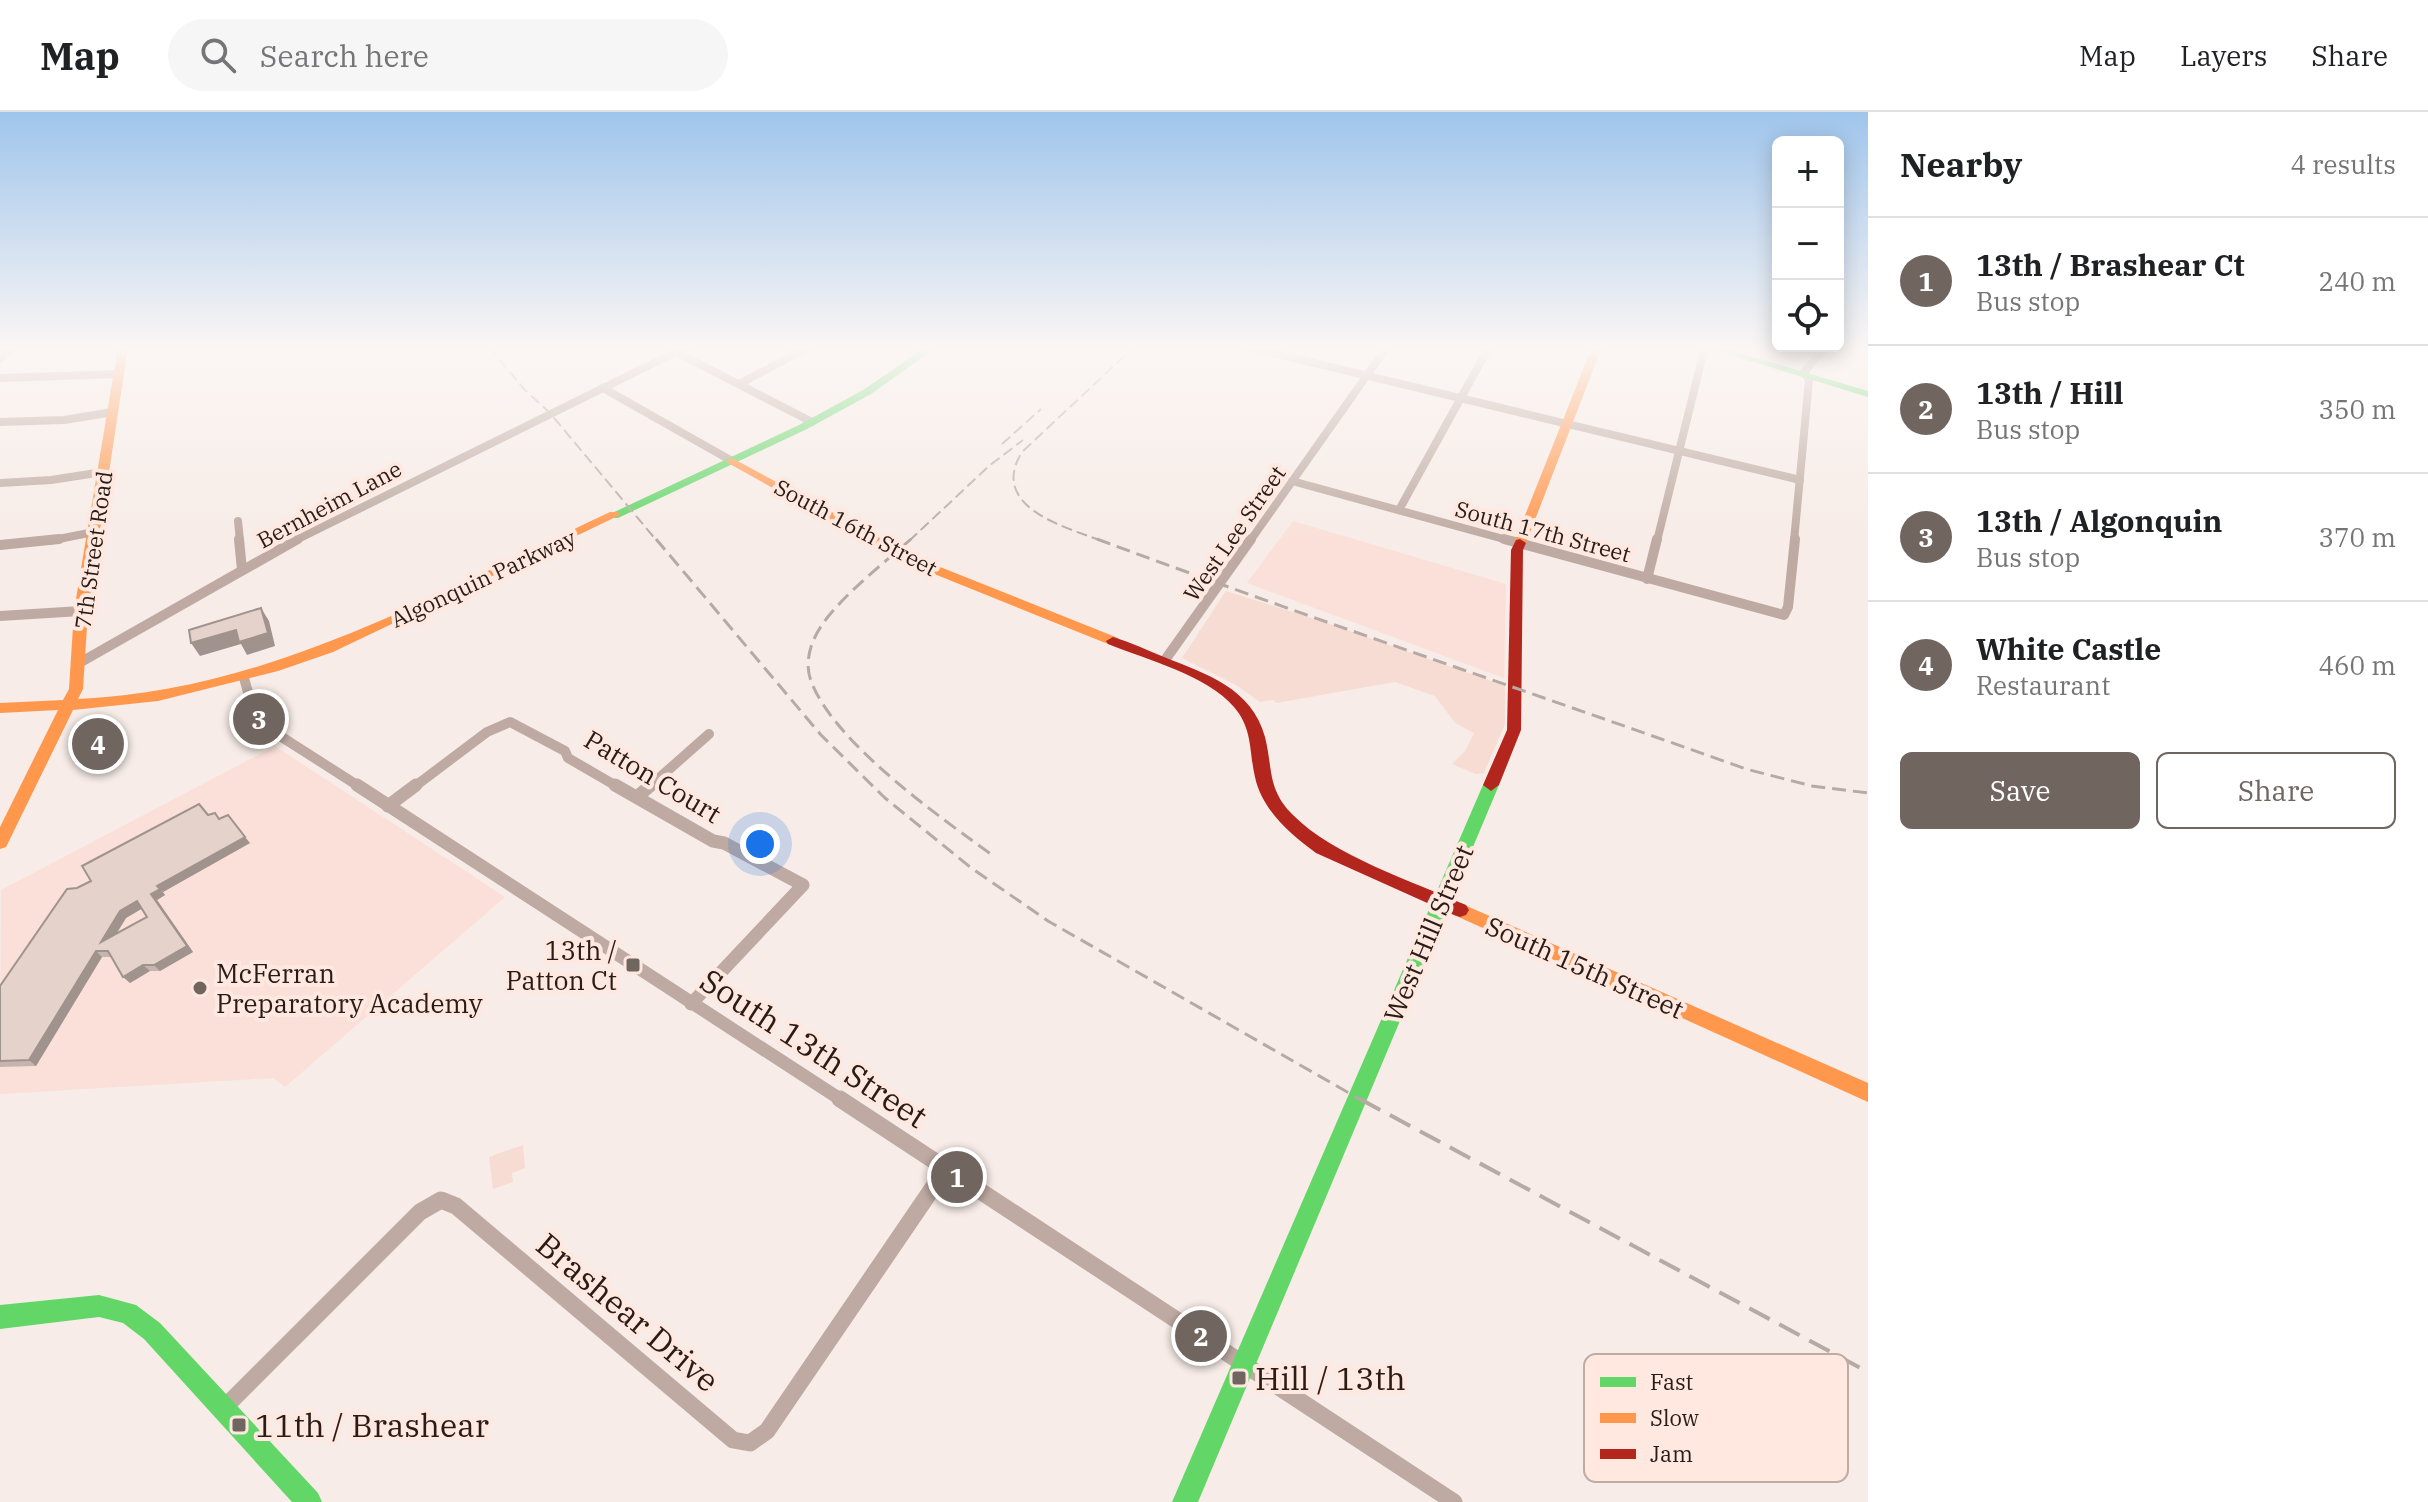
<!DOCTYPE html>
<meta charset="utf-8">
<style>
body{margin:0;font-family:"IBM Plex Serif",serif;background:#f6f6f6;color:#202124}
.controls{position:absolute;right:24px;top:24px;display:grid;overflow:hidden;border-radius:12px;box-shadow:0 4px 20px #0003}
.controls button{width:72px;height:72px;display:grid;place-items:center;padding:0;border:0;border-bottom:2px solid #e0e0e0;background:#fff;color:#202124;font:40px sans-serif}
.you{position:absolute;left:760px;top:732px;width:28px;height:28px;margin:-20px;border:6px solid #fff;border-radius:50%;background:#1a73e8;box-shadow:0 0 0 12px #1a73e833}
.badge{display:grid;place-items:center;width:52px;height:52px;border-radius:50%;background:#716560;color:#fff;font-size:26px;font-weight:700}
.pin{position:absolute;translate:-50% -50%;border:4px solid #fff;box-shadow:0 2px 8px #0006}
.list{margin:0;padding:0;list-style:none}
h2{display:flex;justify-content:space-between;align-items:center;height:104px;margin:0;padding:0 32px;font-size:34px}
h2 small{font-size:26px;font-weight:400;color:#757577}
.list li{display:grid;grid-template-columns:52px 1fr auto;gap:24px;align-items:center;box-sizing:border-box;height:128px;padding:0 32px;border-top:2px solid #e0e0e0}
.list b{display:block;font-size:30px;white-space:nowrap}
.list p{margin:0;font-size:26px;white-space:nowrap;color:#757577}
.list em{font-size:26px;font-style:normal;color:#757577}
.actions{display:flex;gap:16px;padding:24px 32px}
.actions a{flex:1;padding:18px 0;border:2px solid #716560;border-radius:12px;text-align:center;font-size:28px;color:#716560}
.actions .main{background:#716560;color:#fff}
.icon{flex:none;width:44px;height:44px;fill:none;stroke:currentColor;stroke-width:2;stroke-linecap:round;stroke-linejoin:round}
.map{position:relative;flex:none;width:1868px;height:1390px;overflow:hidden}
header{display:flex;align-items:center;gap:48px;box-sizing:border-box;height:112px;padding:0 40px;background:#fff;border-bottom:2px solid #e0e0e0}
header strong{font-size:38px}
nav{display:flex;gap:44px;margin-inline-start:auto;font-size:28px}
.search{width:560px;height:72px;background:#f6f6f6;display:flex;align-items:center;gap:20px;box-sizing:border-box;padding:0 28px;border-radius:44px;color:#757577;font-size:30px}
main{display:flex}
aside{flex:1;background:#fff}
.map>svg:first-child{display:block}
.built{fill:#fae0d8}
.green{fill:#f6dcd3}
.lines{fill:none;stroke-linecap:round;stroke-linejoin:round}
.street-far3{stroke:#beaaa2;stroke-width:8}
.street-far2{stroke:#beaaa2;stroke-width:10}
.street-far1{stroke:#beaaa2;stroke-width:13}
.street{stroke:#beaaa2;stroke-width:17}
.fast{fill:#63d668;fill-rule:evenodd}
.slow{fill:#ff974d;fill-rule:evenodd}
.jam{fill:#b3261e;fill-rule:evenodd}
.rail-far2{stroke:#b7aaa5;stroke-width:2;stroke-dasharray:11 5;stroke-linecap:butt}
.rail-far1{stroke:#b7aaa5;stroke-width:3;stroke-dasharray:14 7;stroke-linecap:butt}
.rail{stroke:#b7aaa5;stroke-width:4;stroke-dasharray:23 11;stroke-linecap:butt}
.wall{fill:#c5b5ae;fill-rule:evenodd}
.shaded-wall{fill:#a0938d}
.building{fill:#e5d2ca;stroke:#a0938d;stroke-width:2;fill-rule:evenodd}
.poi-dot{fill:#716560;stroke:#fee8e0;stroke-width:3}
.labels{text-anchor:middle;dominant-baseline:central;stroke-width:8;stroke-linejoin:round;paint-order:stroke}
.far-street-label{font-size:22px;fill:#291c17;stroke:#fee8e0}
.street-label{font-size:26px;fill:#291c17;stroke:#fee8e0}
.poi-label{font-size:26px;fill:#291c17;stroke:#fee8e0;text-anchor:end}
.near-street-label{font-size:32px;fill:#291c17;stroke:#fee8e0}
.near-poi-label{font-size:32px;fill:#291c17;stroke:#fee8e0;text-anchor:start}
.key{fill:#fee8e0;stroke:#beaba4;stroke-width:2}
.key-label{font-size:22px;fill:#291c17}
</style>
<header>
<strong>Map</strong>
<div class="search"><svg class="icon" aria-label="search" viewBox="0 0 24 24"><circle cx="10" cy="10" r="6"/><path d="M15 15l6 6"/></svg>Search here</div>
<nav><a>Map</a><a>Layers</a><a>Share</a></nav>
</header>
<main>
<div class="map">
<svg width="1868" height="1390" viewBox="0 0 1868 1390">
<rect width="100%" height="100%" fill="#f7ece7"/>
<g class="built">
<path d="M 1293,409 L 1506,472 L 1504,566 L 1247,471 Z"/>
<path d="M 275,634 L 505,785 L 285,975 L 273,966 L 0,982 L 1,778 Z"/>
</g>
<g class="green">
<path d="M 1226,479 L 1327,511 L 1505,574 L 1505,612 L 1484,661 L 1476,662 L 1452,652 L 1465,639 L 1474,621 L 1455,611 L 1435,584 L 1395,570 L 1276,591 L 1274,588 L 1260,590 L 1236,573 L 1182,546 Z"/>
<path d="M 523,1033 L 525,1056 L 512,1061 L 513,1070 L 493,1077 L 489,1045 Z"/>
</g>
<g class="lines">
<g class="street-far3">
<path d="M 1248,235 L 1800,368"/>
<path d="M 676,240 L 812,310"/>
<path d="M 0,247 L 14,235"/>
<path d="M 0,266 L 119,262"/>
<path d="M 739,272 L 809,235"/>
<path d="M 603,276 L 732,349"/>
<path d="M 0,310 L 64,308 L 113,300"/>
<path d="M 1292,369 L 1511,429"/>
<path d="M 0,371 L 51,368 L 103,360"/>
<path d="M 1399,398 L 1489,235"/>
<path d="M 238,409 L 240,429"/>
<path d="M 48,429 L 94,420"/>
<path d="M 294,429 L 686,235"/>
<path d="M 1250,429 L 1387,235"/>
<path d="M 1657,429 L 1704,238 L 1702,235"/>
<path d="M 1794,429 L 1809,268 L 1804,260 L 1826,235"/>
</g>
<g class="street-far2">
<path d="M 239,427 L 242,458"/>
<path d="M 1504,427 L 1784,503 L 1788,495 L 1795,427"/>
<path d="M 0,433 L 59,427"/>
<path d="M 1647,467 L 1657,427"/>
<path d="M 0,504 L 81,499"/>
<path d="M 1165,548 L 1251,427"/>
<path d="M 81,550 L 298,427"/>
<path d="M 244,566 L 253,598 L 277,622 L 360,675"/>
<path d="M 414,675 L 487,620 L 510,610 L 565,639 L 568,646 L 618,675"/>
<path d="M 649,675 L 709,622"/>
</g>
<g class="street-far1">
<path d="M 357,673 L 843,989"/>
<path d="M 615,673 L 713,729 L 724,731 L 803,773 L 691,892"/>
<path d="M 637,685 L 651,673"/>
<path d="M 388,694 L 416,673"/>
</g>
<g class="street">
<path d="M 840,987 L 1454,1390"/>
<path d="M 224,1296 L 420,1100 L 441,1088 L 456,1094 L 733,1328 L 750,1331 L 767,1319 L 945,1058"/>
</g>
<g class="fast">
<path d="M 926,235 L 937,235 L 871,282 L 807,317 L 618,406 L 610,406 L 608,403 L 799,313 L 863,278 Z"/>
<path d="M 1705,235 L 1720,235 L 1868,279 L 1868,285 Z"/>
<path d="M 1491,667 L 1499,673 L 1198,1390 L 1172,1390 L 1483,673 Z"/>
<path d="M 99,1183 L 136,1193 L 160,1211 L 318,1381 L 322,1390 L 292,1390 L 144,1227 L 123,1211 L 99,1205 L 0,1217 L 0,1193 Z"/>
</g>
<g class="slow">
<path d="M 118,235 L 128,235 L 88,499 L 83,577 L 78,587 C 270,579 440,480 610,400 L 618,400 L 620,403 L 333,540 L 278,559 L 158,589 L 73,598 L 8,731 L 6,735 L 0,737 L 0,715 L 58,598 L 0,601 L 0,591 L 63,588 L 69,577 L 74,499 Z"/>
<path d="M 1592,235 L 1602,235 L 1526,431 L 1524,434 L 1516,434 L 1514,431 Z"/>
<path d="M 732,346 L 915,445 L 1118,526 L 1120,529 L 1113,533 L 1108,532 L 907,451 L 728,351 L 726,349 Z"/>
<path d="M 1460,791 L 1868,971 L 1868,990 L 1454,803 L 1451,798 L 1454,793 Z"/>
</g>
<g class="jam">
<path d="M 1520,427 L 1526,431 L 1523,438 L 1521,618 L 1499,673 L 1491,679 L 1483,673 L 1507,618 L 1511,438 L 1516,428 Z"/>
<path d="M 1113,525 C 1130,530 1147,538 1164,545 C 1206,562 1252,576 1265,625 C 1273,657 1267,677 1293,703 C 1332,743 1414,770 1466,793 L 1469,798 L 1466,803 L 1460,805 L 1454,803 L 1316,741 C 1290,722 1262,698 1255,665 C 1249,640 1253,617 1234,595 C 1207,563 1147,548 1108,532 L 1106,529 Z"/>
</g>
<g class="rail-far2">
<path d="M 489,235 L 525,278 L 550,301 L 657,429"/>
<path d="M 1002,332 L 1041,297"/>
<path d="M 909,429 L 989,354 L 1023,328"/>
<path d="M 1102,429 C 1065,415 988,395 1022,340 L 1134,235"/>
</g>
<g class="rail-far1">
<path d="M 656,427 L 821,623 L 885,686 L 970,755 L 1048,809 L 1363,989"/>
<path d="M 911,427 C 883,452 828,494 814,527 C 808,540 806,556 811,569 C 834,631 941,706 995,745"/>
<path d="M 1097,427 C 1312,507 1530,580 1746,657 L 1812,674 L 1868,681"/>
</g>
<path class="rail" d="M 1360,987 L 1868,1260"/>
</g>
<path class="wall" d="M 208,703 L 219,707 L 250,731 L 163,780 L 165,783 L 157,788 L 193,840 L 160,859 L 150,859 L 130,871 L 111,845 L 102,845 L 36,954 L 0,955 L 0,874 L 77,776 ZM 141,797 L 147,805 L 116,822 L 126,806 Z"/>
<g class="shaded-wall">
<path d="M 261,496 L 269,509 L 275,534 L 247,543 L 241,532 L 200,544 L 191,531 Z"/>
<path d="M 107,617 L 113,623 L 108,635 L 85,638 L 79,631 Z"/>
<path d="M 245,725 L 250,731 L 163,780 L 157,774 Z"/>
<path d="M 160,777 L 165,783 L 157,788 L 193,840 L 160,859 L 154,853 L 151,782 Z"/>
<path d="M 137,789 L 143,796 L 126,806 L 107,837 L 101,830 L 120,799 Z"/>
<path d="M 96,839 L 102,845 L 36,954 L 29,948 Z"/>
<path d="M 143,853 L 150,859 L 130,871 L 123,865 Z"/>
</g>
<g class="building">
<path d="M 261,496 L 268,521 L 239,530 L 236,518 L 191,531 L 189,518 Z"/>
<path d="M 107,617 L 103,628 L 79,631 L 84,620 Z"/>
<path d="M 199,692 L 208,703 L 215,701 L 219,707 L 228,703 L 245,725 L 157,774 L 160,777 L 151,782 L 187,834 L 154,853 L 143,853 L 123,865 L 108,839 L 96,839 L 29,948 L 0,949 L 0,874 L 67,777 L 77,776 L 91,769 L 82,754 ZM 137,789 L 147,805 L 101,830 L 120,799 Z"/>
</g>
<linearGradient id="sky" x2="0" y2="1"><stop stop-color="#9fc5ec"/><stop offset="0.55" stop-color="#fbf6f4"/><stop offset="1" stop-color="#fbf6f4" stop-opacity="0"/></linearGradient>
<rect width="1868" height="430" fill="url(#sky)"/>
<g class="poi-dot">
<rect x="625" y="845" width="16" height="16" rx="4"/>
<circle cx="200" cy="876" r="8"/>
<rect x="1231" y="1258" width="16" height="16" rx="4"/>
<rect x="231" y="1305" width="16" height="16" rx="4"/>
</g>
<g class="labels">
<g class="far-street-label">
<text transform="translate(329 392) rotate(-28)">Bernheim Lane</text>
<text transform="translate(856 415) rotate(28)">South 16th Street</text>
<text transform="translate(1543 419) rotate(15)">South 17th Street</text>
<text transform="translate(1234 421) rotate(-55)">West Lee Street</text>
<text transform="translate(93 438) rotate(-82)">7th Street Road</text>
<text transform="translate(483 466) rotate(-25)">Algonquin Parkway</text>
</g>
<g class="street-label">
<text transform="translate(653 664) rotate(31)">Patton Court</text>
<text transform="translate(1428 821) rotate(-67)">West Hill Street</text>
<text transform="translate(1585 855) rotate(24)">South 15th Street</text>
</g>
<g class="poi-label">
<text x="617" y="838">13th /<tspan x="617" dy="30">Patton Ct</tspan></text>
<text x="216" y="861" text-anchor="start">McFerran<tspan x="216" dy="30">Preparatory Academy</tspan></text>
</g>
<g class="near-street-label">
<text transform="translate(814 936) rotate(33)">South 13th Street</text>
<text transform="translate(628 1200) rotate(40)">Brashear Drive</text>
</g>
<g class="near-poi-label">
<text x="1255" y="1266">Hill / 13th</text>
<text x="255" y="1313">11th / Brashear</text>
</g>
</g>
<rect x="1584" y="1242" width="264" height="128" rx="12" class="key"/>
<rect x="1600" y="1265" width="36" height="10" fill="#63d668"/>
<rect x="1600" y="1301" width="36" height="10" fill="#ff974d"/>
<rect x="1600" y="1337" width="36" height="10" fill="#b3261e"/>
<g class="key-label">
<text x="1650" y="1278">Fast</text>
<text x="1650" y="1314">Slow</text>
<text x="1650" y="1350">Jam</text>
</g>
</svg>
<div class="controls">
<button>+</button>
<button>−</button>
<button><svg class="icon" aria-label="locate" viewBox="0 0 24 24"><circle cx="12" cy="12" r="6"/><path d="M12 2v4M12 18v4M2 12h4M18 12h4"/></svg></button>
</div>
<div class="you"></div>
<div class="pin badge" style="left:957px;top:1065px">1</div>
<div class="pin badge" style="left:1201px;top:1224px">2</div>
<div class="pin badge" style="left:259px;top:607px">3</div>
<div class="pin badge" style="left:98px;top:632px">4</div>
</div>
<aside>
<h2>Nearby<small>4 results</small></h2>
<ul class="list">
<li><span class="badge">1</span><div><b>13th / Brashear Ct</b><p>Bus stop</p></div><em>240 m</em></li>
<li><span class="badge">2</span><div><b>13th / Hill</b><p>Bus stop</p></div><em>350 m</em></li>
<li><span class="badge">3</span><div><b>13th / Algonquin</b><p>Bus stop</p></div><em>370 m</em></li>
<li><span class="badge">4</span><div><b>White Castle</b><p>Restaurant</p></div><em>460 m</em></li>
</ul>
<div class="actions"><a class="main">Save</a><a>Share</a></div>
</aside>
</main>
